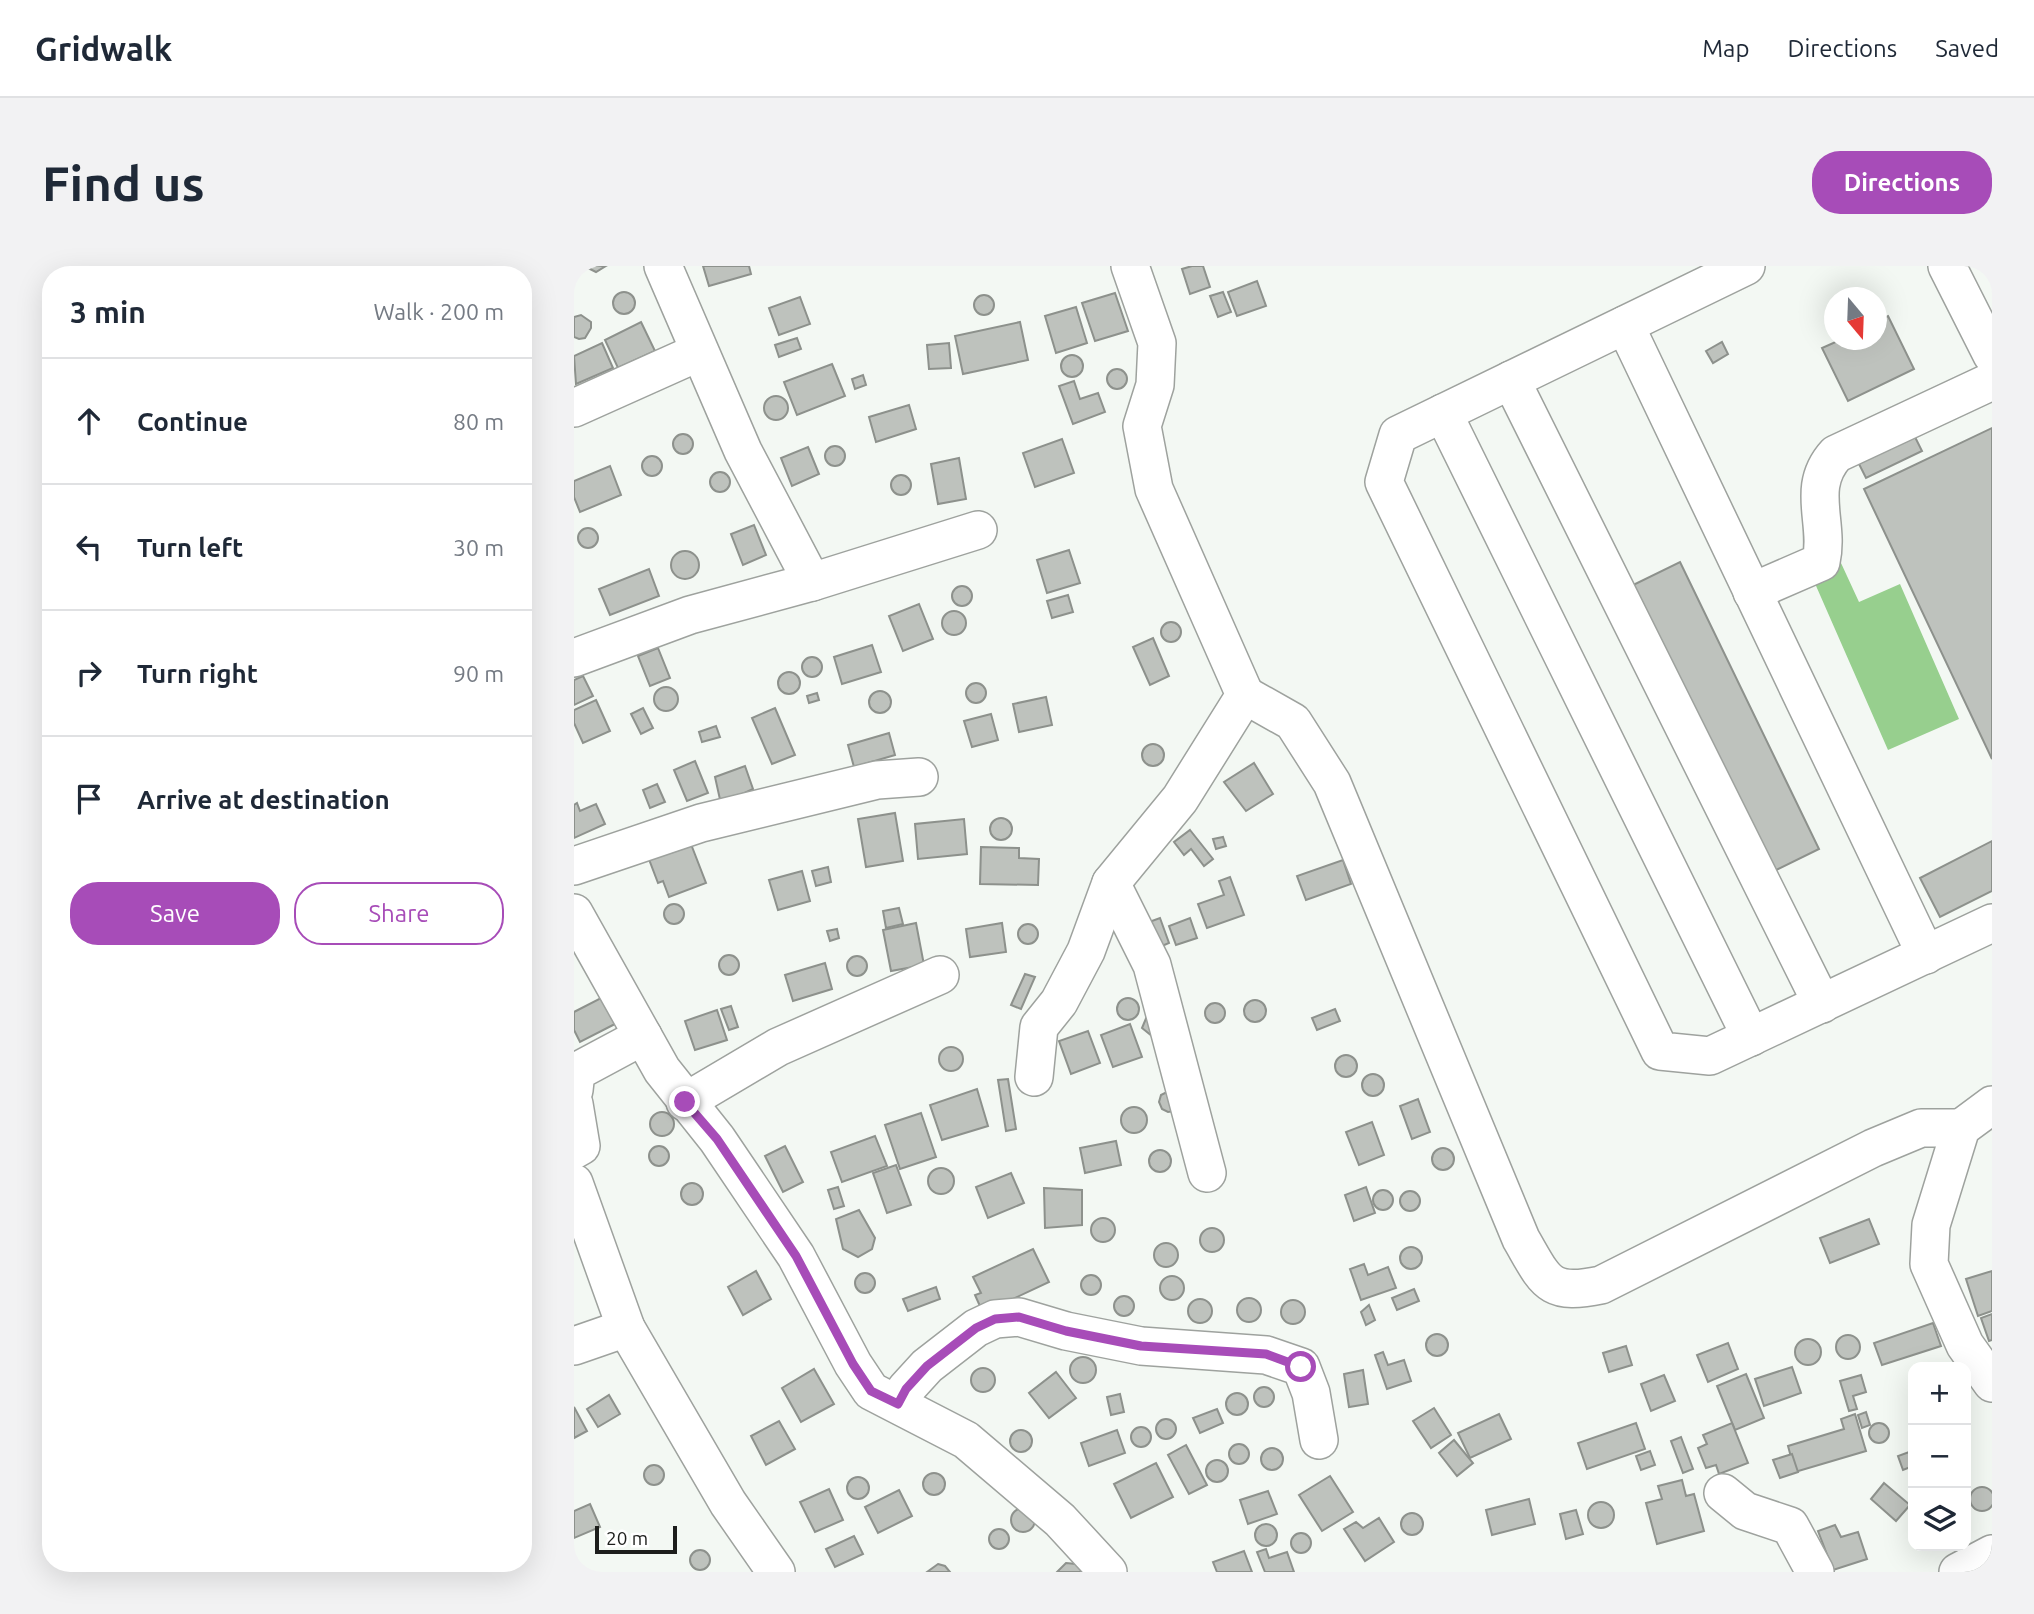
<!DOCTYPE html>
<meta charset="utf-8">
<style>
body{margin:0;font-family:Ubuntu,sans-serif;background:#f2f2f3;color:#1f2937}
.controls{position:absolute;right:21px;bottom:21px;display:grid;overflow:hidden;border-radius:14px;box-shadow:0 7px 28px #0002}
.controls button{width:63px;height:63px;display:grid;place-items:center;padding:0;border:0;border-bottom:2px solid #e0e1e3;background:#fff;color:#1f2937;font:35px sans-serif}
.compass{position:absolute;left:1250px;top:21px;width:63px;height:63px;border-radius:50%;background:#fff;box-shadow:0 7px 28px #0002;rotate:161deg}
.scale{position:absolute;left:21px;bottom:18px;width:82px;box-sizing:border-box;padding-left:7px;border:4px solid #1d1e1c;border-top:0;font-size:19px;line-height:24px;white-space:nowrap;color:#1d1e1c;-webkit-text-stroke:5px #fff;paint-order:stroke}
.stop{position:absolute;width:21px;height:21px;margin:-16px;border:5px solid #a74cb8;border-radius:50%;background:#fff}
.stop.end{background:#a74cb8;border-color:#fff;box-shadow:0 2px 7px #0008}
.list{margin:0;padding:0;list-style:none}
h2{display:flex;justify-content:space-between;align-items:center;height:91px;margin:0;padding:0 28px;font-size:30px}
h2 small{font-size:23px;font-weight:400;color:#747a83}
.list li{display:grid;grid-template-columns:46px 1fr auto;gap:21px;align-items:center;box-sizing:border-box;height:126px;padding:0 28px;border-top:2px solid #e0e1e3}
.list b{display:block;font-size:26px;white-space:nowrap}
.list em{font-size:23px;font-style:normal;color:#747a83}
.actions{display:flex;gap:14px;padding:21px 28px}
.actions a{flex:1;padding:16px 0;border:2px solid #a74cb8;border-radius:28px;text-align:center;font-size:24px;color:#a74cb8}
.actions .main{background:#a74cb8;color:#fff}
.icon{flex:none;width:38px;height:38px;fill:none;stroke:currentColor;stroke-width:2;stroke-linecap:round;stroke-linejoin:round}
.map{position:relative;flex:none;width:1418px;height:1306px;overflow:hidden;border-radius:28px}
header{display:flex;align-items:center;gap:42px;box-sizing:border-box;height:98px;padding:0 35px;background:#fff;border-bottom:2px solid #e0e1e3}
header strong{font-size:33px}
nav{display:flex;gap:38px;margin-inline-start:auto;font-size:24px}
.intro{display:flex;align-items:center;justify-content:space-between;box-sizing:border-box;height:168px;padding:0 42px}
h1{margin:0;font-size:49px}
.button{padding:18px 32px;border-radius:28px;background:#a74cb8;color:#fff;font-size:24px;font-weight:700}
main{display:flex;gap:42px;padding:0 42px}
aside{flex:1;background:#fff;border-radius:28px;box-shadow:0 7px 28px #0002}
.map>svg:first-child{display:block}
.forest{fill:#97cf8e}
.building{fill:#bec2bd;stroke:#8d918c;stroke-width:2}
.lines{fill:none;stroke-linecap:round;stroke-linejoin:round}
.minor-casing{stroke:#9ea29e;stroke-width:40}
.minor{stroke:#fff;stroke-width:37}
.route{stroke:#a74cb8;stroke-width:9}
</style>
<header>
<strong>Gridwalk</strong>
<nav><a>Map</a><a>Directions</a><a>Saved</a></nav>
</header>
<div class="intro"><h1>Find us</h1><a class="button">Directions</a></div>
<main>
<aside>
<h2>3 min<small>Walk · 200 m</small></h2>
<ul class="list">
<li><svg class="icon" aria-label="ahead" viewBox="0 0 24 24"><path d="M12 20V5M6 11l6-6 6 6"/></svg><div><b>Continue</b></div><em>80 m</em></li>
<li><svg class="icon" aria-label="left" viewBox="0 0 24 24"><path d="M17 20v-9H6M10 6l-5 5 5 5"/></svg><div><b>Turn left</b></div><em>30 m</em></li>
<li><svg class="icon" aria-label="right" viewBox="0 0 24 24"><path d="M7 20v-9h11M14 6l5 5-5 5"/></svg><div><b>Turn right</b></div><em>90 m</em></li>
<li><svg class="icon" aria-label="arrive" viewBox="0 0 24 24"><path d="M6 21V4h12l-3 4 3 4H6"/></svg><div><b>Arrive at destination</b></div></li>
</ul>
<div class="actions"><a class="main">Save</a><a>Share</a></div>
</aside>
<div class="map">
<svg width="1418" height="1306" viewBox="0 0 1418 1306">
<rect width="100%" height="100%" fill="#f3f8f3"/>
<path class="forest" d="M 1261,284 L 1285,336 L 1326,318 L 1385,453 L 1314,484 L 1232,297 Z"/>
<g class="building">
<path d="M 32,0 L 22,6 L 10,0 Z"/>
<path d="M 129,0 L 175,0 L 177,8 L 135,20 Z"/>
<path d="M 618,0 L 629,0 L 636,21 L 616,28 L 608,3 Z"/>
<path d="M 683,15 L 692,40 L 663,50 L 654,26 Z"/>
<circle cx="50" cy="37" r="11"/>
<path d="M 649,26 L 657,46 L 644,51 L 636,30 Z"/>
<path d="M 541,27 L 554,65 L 521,75 L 508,37 Z"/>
<circle cx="410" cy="39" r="10"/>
<path d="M 226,31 L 236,58 L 205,69 L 195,42 Z"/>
<path d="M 502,41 L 513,77 L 482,87 L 471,50 Z"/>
<path d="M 7,49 L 17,56 L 17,62 L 11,72 L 5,73 L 0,71 L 0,51 Z"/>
<path d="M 1314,50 L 1340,103 L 1274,135 L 1248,82 L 1266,74 L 1302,74 L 1302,56 Z"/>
<path d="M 67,56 L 81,85 L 44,102 L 31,74 Z"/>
<path d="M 446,56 L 454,94 L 389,108 L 381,70 Z"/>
<path d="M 223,72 L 227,83 L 205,91 L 201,79 Z"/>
<path d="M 1148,76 L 1154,88 L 1139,97 L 1132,85 Z"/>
<path d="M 28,77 L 39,102 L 2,118 L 0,90 Z"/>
<path d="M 375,77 L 377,102 L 355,103 L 353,79 Z"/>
<circle cx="498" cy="100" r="11"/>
<path d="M 258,98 L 271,130 L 223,149 L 210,116 Z"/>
<circle cx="543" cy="113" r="10"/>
<path d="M 289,109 L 292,119 L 281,123 L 278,113 Z"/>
<path d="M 500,115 L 506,133 L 524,127 L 531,146 L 499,158 L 485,120 Z"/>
<circle cx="202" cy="142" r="12"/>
<path d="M 335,139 L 342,163 L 302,176 L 295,151 Z"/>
<path d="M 1336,161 L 1348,185 L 1292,212 L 1280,188 Z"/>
<path d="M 1418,162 L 1418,493 L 1290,223 Z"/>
<circle cx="109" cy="178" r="10"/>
<path d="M 488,173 L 500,207 L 461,221 L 449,187 Z"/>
<circle cx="261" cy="190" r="10"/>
<path d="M 234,181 L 245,208 L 218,220 L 207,192 Z"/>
<circle cx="78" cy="200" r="10"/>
<path d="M 385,192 L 392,233 L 364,238 L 357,198 Z"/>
<path d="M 36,200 L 47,229 L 6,246 L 0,231 L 0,215 Z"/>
<circle cx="146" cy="216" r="10"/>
<circle cx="327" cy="219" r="10"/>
<path d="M 180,259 L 192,289 L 169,299 L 157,268 Z"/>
<circle cx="14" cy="272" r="10"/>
<path d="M 495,284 L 506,317 L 473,327 L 463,294 Z"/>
<circle cx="111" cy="299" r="14"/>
<path d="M 1106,296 L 1245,583 L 1192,609 L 1053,322 Z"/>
<path d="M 75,303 L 85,330 L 36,349 L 25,323 Z"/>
<circle cx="388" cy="330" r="10"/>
<path d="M 494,329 L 499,346 L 478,352 L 473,335 Z"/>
<path d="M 345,338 L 359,373 L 329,385 L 315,350 Z"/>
<circle cx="380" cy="357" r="12"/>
<circle cx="597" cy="366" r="10"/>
<path d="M 579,372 L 595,410 L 576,419 L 559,381 Z"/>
<path d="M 298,379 L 307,406 L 268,418 L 260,391 Z"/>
<path d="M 84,382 L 96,412 L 76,420 L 64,390 Z"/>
<circle cx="238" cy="401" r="10"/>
<circle cx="215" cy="417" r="11"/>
<path d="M 9,410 L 19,430 L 0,439 L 0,414 Z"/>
<circle cx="402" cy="427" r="10"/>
<circle cx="92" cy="433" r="12"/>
<circle cx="306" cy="436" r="11"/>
<path d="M 243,427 L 245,434 L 235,437 L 233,430 Z"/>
<path d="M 472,431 L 478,459 L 445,466 L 439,438 Z"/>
<path d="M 22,434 L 36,465 L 9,477 L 0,457 L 0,444 Z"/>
<path d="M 69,442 L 79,462 L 67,468 L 57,448 Z"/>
<path d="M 201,442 L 221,489 L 198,498 L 178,452 Z"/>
<path d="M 417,448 L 424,474 L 398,481 L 390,455 Z"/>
<path d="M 142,460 L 146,471 L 128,476 L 125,466 Z"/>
<path d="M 315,467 L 321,489 L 280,501 L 274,479 Z"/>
<circle cx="579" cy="489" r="11"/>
<path d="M 121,495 L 134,527 L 113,535 L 100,504 Z"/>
<path d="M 680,497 L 699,528 L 672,545 L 650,516 Z"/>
<path d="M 171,500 L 179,523 L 147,538 L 141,511 Z"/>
<path d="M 83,518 L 91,536 L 76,542 L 69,524 Z"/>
<path d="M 3,537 L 6,545 L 22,538 L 31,558 L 0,572 L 0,539 Z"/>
<path d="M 321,547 L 329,595 L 292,601 L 284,553 Z"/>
<circle cx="427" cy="563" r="11"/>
<path d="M 390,553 L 393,588 L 344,593 L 341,558 Z"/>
<path d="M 616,564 L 639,593 L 630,600 L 617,583 L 610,589 L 600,576 Z"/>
<path d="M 649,571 L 652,580 L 642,583 L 639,573 Z"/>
<path d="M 115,573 L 132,617 L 95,631 L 89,615 L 84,617 L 73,588 Z"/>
<path d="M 1418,575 L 1418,625 L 1366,651 L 1346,612 Z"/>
<path d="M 407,581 L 445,582 L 445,592 L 465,593 L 464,619 L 406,618 Z"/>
<path d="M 769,594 L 777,618 L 732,634 L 723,610 Z"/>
<path d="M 254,601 L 257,616 L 242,620 L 238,605 Z"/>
<path d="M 228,605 L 236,635 L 204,644 L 195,614 Z"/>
<path d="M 656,611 L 670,649 L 633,662 L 624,638 L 650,629 L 645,615 Z"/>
<circle cx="100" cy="648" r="10"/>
<path d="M 325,642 L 329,658 L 312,662 L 309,645 Z"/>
<path d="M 586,652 L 595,677 L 588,680 L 567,659 Z"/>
<path d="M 616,652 L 623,672 L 602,679 L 595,660 Z"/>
<path d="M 342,657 L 350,699 L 317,705 L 309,664 Z"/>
<path d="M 428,657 L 432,686 L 396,691 L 392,663 Z"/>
<circle cx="454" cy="668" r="10"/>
<path d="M 263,663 L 265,672 L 256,675 L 253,665 Z"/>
<circle cx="155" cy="699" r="10"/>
<circle cx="283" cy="700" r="10"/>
<path d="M 251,697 L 258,723 L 219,735 L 211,709 Z"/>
<path d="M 451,708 L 461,711 L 447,743 L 437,739 Z"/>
<circle cx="554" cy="743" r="11"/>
<path d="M 27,732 L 41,758 L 6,776 L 0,764 L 0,746 Z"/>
<circle cx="681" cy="745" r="11"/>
<circle cx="641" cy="747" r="10"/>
<path d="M 157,740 L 164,761 L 155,764 L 147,743 Z"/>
<path d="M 761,743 L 766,755 L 743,764 L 738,752 Z"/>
<path d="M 143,744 L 153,774 L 121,784 L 111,755 Z"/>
<path d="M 573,750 L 578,770 L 568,762 Z"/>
<path d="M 556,758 L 568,791 L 539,801 L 527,769 Z"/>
<path d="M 514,765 L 526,797 L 497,808 L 485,775 Z"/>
<circle cx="377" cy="793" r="12"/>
<circle cx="772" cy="800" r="11"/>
<circle cx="799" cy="819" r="11"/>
<path d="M 434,813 L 442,863 L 432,865 L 424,814 Z"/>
<path d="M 403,823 L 414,860 L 368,874 L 356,839 Z"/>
<path d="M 595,825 L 601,845 L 594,846 L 588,843 L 585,836 L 587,829 Z"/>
<path d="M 844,833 L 856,866 L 838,873 L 826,840 Z"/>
<circle cx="560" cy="854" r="13"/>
<circle cx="88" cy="858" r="12"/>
<path d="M 347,847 L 362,891 L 326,903 L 311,859 Z"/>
<path d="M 798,856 L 810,889 L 785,899 L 772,866 Z"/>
<path d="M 301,870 L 313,900 L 268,916 L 257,886 Z"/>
<path d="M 542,875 L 547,899 L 511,907 L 506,882 Z"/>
<path d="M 211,880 L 229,916 L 209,926 L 191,890 Z"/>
<circle cx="85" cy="890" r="10"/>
<circle cx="869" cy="893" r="11"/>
<circle cx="586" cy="895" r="11"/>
<path d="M 322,899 L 337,939 L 313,947 L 299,907 Z"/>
<circle cx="367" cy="915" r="13"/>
<path d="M 437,907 L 450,937 L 414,952 L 402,921 Z"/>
<circle cx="118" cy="928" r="11"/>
<path d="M 264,921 L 270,940 L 260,943 L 254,924 Z"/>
<path d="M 792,921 L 801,947 L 780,955 L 771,929 Z"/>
<path d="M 470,922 L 508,924 L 508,959 L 471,962 Z"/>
<circle cx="809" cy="934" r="10"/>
<circle cx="836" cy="935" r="10"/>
<path d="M 285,944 L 301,972 L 298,983 L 284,991 L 269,983 L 262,953 Z"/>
<circle cx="529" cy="964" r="12"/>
<path d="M 1295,953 L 1305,978 L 1256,997 L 1246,972 Z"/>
<circle cx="638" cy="974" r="12"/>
<circle cx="592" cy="989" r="12"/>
<circle cx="837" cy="992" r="11"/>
<path d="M 459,983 L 475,1016 L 409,1047 L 401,1029 L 407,1027 L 399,1011 Z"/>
<path d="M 790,998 L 794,1009 L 814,1001 L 822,1022 L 787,1034 L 776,1003 Z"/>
<path d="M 182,1005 L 197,1033 L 169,1049 L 154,1021 Z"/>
<path d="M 1418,1005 L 1418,1045 L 1404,1050 L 1392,1013 Z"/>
<circle cx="291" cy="1017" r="10"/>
<circle cx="517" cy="1019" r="10"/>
<circle cx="598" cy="1022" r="12"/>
<path d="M 362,1021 L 366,1033 L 334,1045 L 329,1033 Z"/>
<path d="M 840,1023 L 845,1035 L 823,1044 L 818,1032 Z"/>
<circle cx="550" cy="1040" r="10"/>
<circle cx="675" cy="1044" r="12"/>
<circle cx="626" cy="1045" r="12"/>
<circle cx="719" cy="1046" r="12"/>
<path d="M 795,1039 L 801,1054 L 792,1059 L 787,1046 Z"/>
<path d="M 1418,1048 L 1418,1074 L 1415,1075 L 1407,1052 Z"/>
<path d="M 1359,1057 L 1367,1080 L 1308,1099 L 1300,1077 Z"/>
<circle cx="863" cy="1079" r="11"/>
<circle cx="1274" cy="1081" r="12"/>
<circle cx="1234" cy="1086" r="13"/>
<path d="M 1154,1077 L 1164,1103 L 1134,1116 L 1123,1089 Z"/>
<path d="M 1052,1080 L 1058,1099 L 1035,1106 L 1029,1087 Z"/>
<path d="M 809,1086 L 814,1099 L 830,1094 L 837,1115 L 813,1123 L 801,1089 Z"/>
<circle cx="509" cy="1104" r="13"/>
<path d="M 1218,1101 L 1227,1127 L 1190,1140 L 1181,1113 Z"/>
<circle cx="409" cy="1114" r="12"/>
<path d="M 240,1103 L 260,1138 L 227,1156 L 208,1122 Z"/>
<path d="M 789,1104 L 794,1138 L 775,1141 L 770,1108 Z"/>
<path d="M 482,1106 L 502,1132 L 475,1152 L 455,1127 Z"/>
<path d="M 1172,1108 L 1190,1152 L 1161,1164 L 1143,1120 Z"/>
<path d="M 1090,1109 L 1101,1135 L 1077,1145 L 1067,1118 Z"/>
<path d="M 1287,1109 L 1292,1126 L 1279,1130 L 1283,1143 L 1275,1145 L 1266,1115 Z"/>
<circle cx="690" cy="1131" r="10"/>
<circle cx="663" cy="1138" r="11"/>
<path d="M 546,1128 L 550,1146 L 537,1149 L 533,1131 Z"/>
<path d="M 35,1129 L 46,1148 L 24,1161 L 13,1143 Z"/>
<path d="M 0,1141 L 13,1165 L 0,1172 Z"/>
<path d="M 860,1142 L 877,1169 L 857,1182 L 839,1155 Z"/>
<path d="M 643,1143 L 649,1157 L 626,1167 L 619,1152 Z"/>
<path d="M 1292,1146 L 1296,1159 L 1288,1162 L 1284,1149 Z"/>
<path d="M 925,1148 L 937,1173 L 896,1192 L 884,1167 Z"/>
<path d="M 1281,1148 L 1292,1185 L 1221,1206 L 1214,1180 L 1270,1163 L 1267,1153 Z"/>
<circle cx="592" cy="1163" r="10"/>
<path d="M 205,1155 L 221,1183 L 192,1199 L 177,1170 Z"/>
<path d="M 1062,1157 L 1071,1183 L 1013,1203 L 1004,1177 Z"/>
<path d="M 1158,1157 L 1174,1197 L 1145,1208 L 1142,1199 L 1132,1202 L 1124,1182 L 1133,1178 L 1129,1169 Z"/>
<circle cx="1305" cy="1167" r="10"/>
<circle cx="567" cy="1171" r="10"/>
<circle cx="447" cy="1175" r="11"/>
<path d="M 543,1164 L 551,1187 L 515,1200 L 507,1177 Z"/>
<path d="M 1107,1171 L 1119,1203 L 1109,1207 L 1097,1175 Z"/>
<path d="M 880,1174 L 899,1197 L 883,1210 L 865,1187 Z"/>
<circle cx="665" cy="1188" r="10"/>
<path d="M 612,1179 L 633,1219 L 615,1228 L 594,1189 Z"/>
<circle cx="698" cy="1193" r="11"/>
<path d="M 1076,1185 L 1081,1199 L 1067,1204 L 1062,1190 Z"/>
<path d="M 1338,1185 L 1339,1200 L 1329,1204 L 1324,1190 Z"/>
<path d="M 1218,1188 L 1224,1206 L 1206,1212 L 1199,1194 Z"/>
<circle cx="643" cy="1205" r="11"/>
<path d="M 582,1197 L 599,1231 L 557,1252 L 540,1218 Z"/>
<circle cx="80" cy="1209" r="10"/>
<circle cx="360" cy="1218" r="11"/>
<path d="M 756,1210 L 779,1246 L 748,1265 L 725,1229 Z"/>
<circle cx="284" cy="1222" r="11"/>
<path d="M 1108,1214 L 1112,1230 L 1120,1228 L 1130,1265 L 1083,1278 L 1072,1237 L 1088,1233 L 1084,1220 Z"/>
<path d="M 1310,1217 L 1336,1239 L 1322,1255 L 1297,1233 Z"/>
<circle cx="1408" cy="1233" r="12"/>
<path d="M 255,1223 L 269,1254 L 241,1266 L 226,1236 Z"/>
<path d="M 325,1224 L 338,1250 L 304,1267 L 291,1241 Z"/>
<path d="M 694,1225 L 703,1248 L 674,1258 L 666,1234 Z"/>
<path d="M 955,1233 L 961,1258 L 918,1269 L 912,1244 Z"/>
<circle cx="1027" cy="1249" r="13"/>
<path d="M 16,1238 L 26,1261 L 0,1272 L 0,1245 Z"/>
<circle cx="449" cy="1254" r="12"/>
<path d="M 1002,1244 L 1009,1268 L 992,1273 L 986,1248 Z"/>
<circle cx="838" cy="1258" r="11"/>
<path d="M 805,1252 L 820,1276 L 791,1295 L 770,1263 L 782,1256 L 789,1262 Z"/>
<circle cx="692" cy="1269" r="11"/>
<path d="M 1261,1259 L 1267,1271 L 1284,1266 L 1293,1293 L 1259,1304 L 1244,1265 Z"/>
<circle cx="425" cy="1273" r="10"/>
<circle cx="727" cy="1277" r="10"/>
<path d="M 280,1270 L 289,1288 L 261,1301 L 252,1283 Z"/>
<path d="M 692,1283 L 695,1292 L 713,1286 L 720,1306 L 691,1306 L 683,1286 Z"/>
<circle cx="126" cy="1294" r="10"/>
<path d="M 670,1285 L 678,1306 L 643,1306 L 639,1296 Z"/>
<path d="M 492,1297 L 502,1298 L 509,1306 L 483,1306 Z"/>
<path d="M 364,1298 L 371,1300 L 376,1306 L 353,1306 Z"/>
</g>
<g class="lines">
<defs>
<g id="minor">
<path d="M 1172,0 L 824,169 L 810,216 L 1086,785 L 1136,790 L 1418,657"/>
<path d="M 1373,0 L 1418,89"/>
<path d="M 1051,59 L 1352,689"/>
<path d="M 937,114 L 1248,738"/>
<path d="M 0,142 L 125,86"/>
<path d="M 869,147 L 1177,771"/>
<path d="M 238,316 L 404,264"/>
<path d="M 1178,326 L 1247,296 C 1256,256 1231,222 1262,188 L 1418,115"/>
<path d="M 0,392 L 116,349 L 238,316 L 169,185 L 89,0"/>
<path d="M 671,429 L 719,456 L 758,517 L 947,973 C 972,1016 974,1030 1027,1019 L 1299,882 L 1347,862 L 1387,862"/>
<path d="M 0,600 L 127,557 L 303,514 L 345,511"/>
<path d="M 537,617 L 578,699 L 633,907"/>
<path d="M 0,647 L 88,804 L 143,873 L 222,990 L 279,1098 L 297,1125 L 392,1174 L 486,1254 L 534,1306"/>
<path d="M 460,811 L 465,761 L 485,736 L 512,685 L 537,617 L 606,533 L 671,429 L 580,223 L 568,160 L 581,119 L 583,77 L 556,0"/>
<path d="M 0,824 L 2,806 L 69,770"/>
<path d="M 111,836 L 204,781 L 366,709"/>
<path d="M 0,838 L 7,880 L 0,884"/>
<path d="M 1418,839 L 1387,862 L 1357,959 L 1355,998 L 1391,1079 L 1418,1117"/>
<path d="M 0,917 L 52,1062 L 154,1237 L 202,1306"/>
<path d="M 0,1080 L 52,1062"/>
<path d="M 325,1138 L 332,1123 L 353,1100 L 402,1062 L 421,1053 L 445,1051 L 492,1065 L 567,1080 L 692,1089 L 727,1101 L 737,1127 L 745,1174"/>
<path d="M 1149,1227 L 1171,1245 L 1216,1260 L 1241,1306"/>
<path d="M 1384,1306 L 1418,1288"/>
</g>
</defs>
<use href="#minor" class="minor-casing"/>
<use href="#minor" class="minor"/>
</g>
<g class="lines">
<path class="route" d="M 111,836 L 143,873 L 222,990 L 279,1098 L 297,1125 L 324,1138 L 332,1123 L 353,1100 L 402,1062 L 421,1053 L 445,1051 L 492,1065 L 567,1080 L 692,1088 L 727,1101"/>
</g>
</svg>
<div class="controls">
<button>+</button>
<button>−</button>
<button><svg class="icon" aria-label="layers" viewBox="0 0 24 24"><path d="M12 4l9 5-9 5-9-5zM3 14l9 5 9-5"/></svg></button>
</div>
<svg class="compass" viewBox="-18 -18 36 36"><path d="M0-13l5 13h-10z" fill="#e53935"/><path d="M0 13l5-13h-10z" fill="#747a83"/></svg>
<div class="scale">20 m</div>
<div class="stop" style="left:727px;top:1101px"></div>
<div class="stop end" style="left:111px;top:836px"></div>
</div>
</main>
